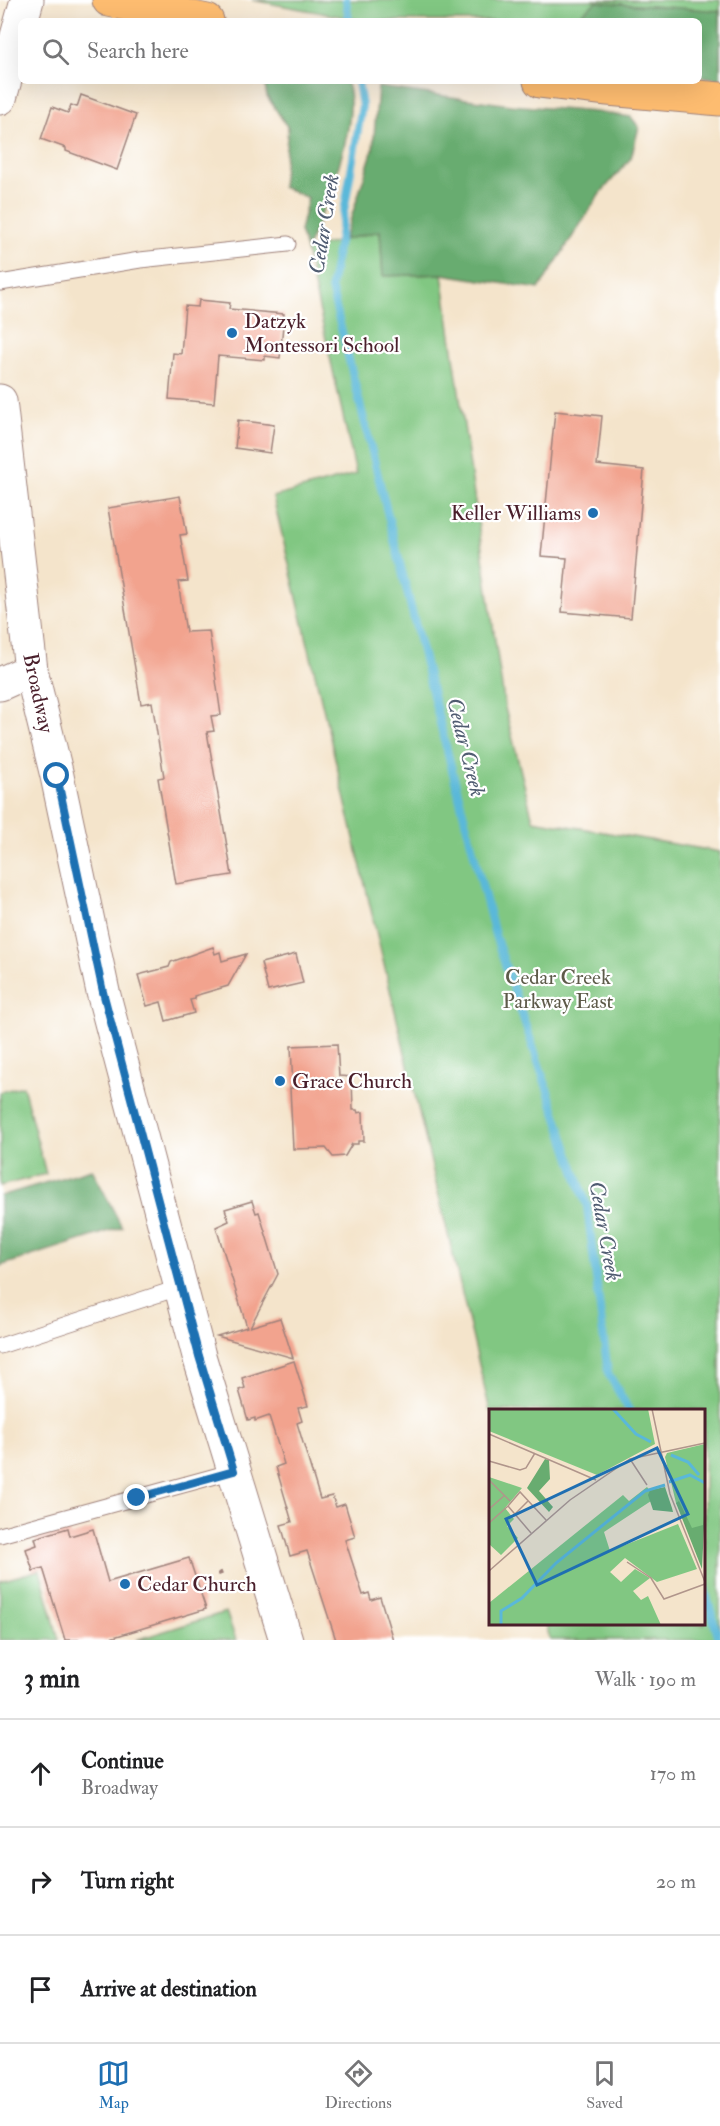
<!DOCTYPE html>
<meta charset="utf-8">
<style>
body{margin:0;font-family:"IM FELL Double Pica",serif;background:#f2f2f2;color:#202124}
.stop{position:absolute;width:18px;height:18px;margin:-14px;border:4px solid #1f6fb2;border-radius:50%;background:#fff}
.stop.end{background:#1f6fb2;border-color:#fff;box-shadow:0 2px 6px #0008}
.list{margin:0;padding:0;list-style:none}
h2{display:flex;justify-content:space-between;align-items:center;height:78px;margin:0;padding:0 24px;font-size:26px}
h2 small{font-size:20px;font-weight:400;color:#757577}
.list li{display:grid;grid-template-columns:39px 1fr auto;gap:18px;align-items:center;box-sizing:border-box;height:108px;padding:0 24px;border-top:2px solid #e0e0e0}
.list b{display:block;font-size:22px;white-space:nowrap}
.list p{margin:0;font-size:20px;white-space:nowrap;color:#757577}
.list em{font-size:20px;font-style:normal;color:#757577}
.icon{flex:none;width:33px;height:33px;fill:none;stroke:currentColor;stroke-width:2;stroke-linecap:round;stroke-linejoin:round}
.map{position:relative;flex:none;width:720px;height:1640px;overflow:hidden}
.search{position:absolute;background:#fff;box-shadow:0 6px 24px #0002;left:18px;right:18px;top:18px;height:66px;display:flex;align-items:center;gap:15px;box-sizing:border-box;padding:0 21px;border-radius:9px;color:#757577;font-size:22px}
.sheet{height:402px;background:#fff}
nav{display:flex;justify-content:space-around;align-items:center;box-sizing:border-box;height:84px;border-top:2px solid #e0e0e0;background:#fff;font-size:16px;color:#757577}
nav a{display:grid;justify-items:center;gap:3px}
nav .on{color:#1f6fb2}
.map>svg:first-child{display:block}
.green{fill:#81c782;stroke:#667356;stroke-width:1.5}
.forest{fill:#68ac70;stroke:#59664e;stroke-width:1.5}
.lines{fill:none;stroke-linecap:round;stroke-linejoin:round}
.stream{stroke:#5ab8d9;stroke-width:8}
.building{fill:#f2a38e}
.service-casing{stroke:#9f827b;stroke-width:17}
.tertiary-casing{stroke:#9f827b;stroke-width:35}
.primary-casing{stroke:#9f827b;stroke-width:35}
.path{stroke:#9f827b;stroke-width:4;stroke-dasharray:4.5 4.5;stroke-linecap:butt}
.service{stroke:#fff;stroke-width:15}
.tertiary{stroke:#fff;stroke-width:33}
.primary{stroke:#fdbc70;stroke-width:33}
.route{stroke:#1f6fb2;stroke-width:8}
.poi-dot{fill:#1f6fb2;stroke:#fff;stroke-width:2}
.labels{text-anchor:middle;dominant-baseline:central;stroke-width:4.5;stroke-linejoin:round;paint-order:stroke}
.poi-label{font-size:21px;fill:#4a1f2b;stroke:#fff;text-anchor:start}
.street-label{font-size:21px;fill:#4a1f2b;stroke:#fff}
.park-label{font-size:21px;fill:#5d5a49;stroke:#fff}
.water-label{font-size:22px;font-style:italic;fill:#505c71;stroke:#fff}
.inset-river{fill:none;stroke:#5ab8d9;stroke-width:3}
.inset-road{fill:none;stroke:#b0958b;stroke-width:1.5}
.view{fill:#1f6fb2;fill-opacity:0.15;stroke:#1f6fb2;stroke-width:3}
.inset-edge{fill:none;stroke:#4a1f2b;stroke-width:3}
</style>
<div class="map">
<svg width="720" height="1640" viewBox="0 0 720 1640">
<rect width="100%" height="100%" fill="#fff"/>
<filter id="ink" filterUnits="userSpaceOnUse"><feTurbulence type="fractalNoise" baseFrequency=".0167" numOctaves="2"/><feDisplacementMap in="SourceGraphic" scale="12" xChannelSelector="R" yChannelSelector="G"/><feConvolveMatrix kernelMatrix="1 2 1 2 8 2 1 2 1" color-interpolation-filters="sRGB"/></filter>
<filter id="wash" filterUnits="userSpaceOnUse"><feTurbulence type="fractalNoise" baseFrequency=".008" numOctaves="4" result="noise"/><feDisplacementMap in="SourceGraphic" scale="24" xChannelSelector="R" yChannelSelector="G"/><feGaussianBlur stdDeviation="1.35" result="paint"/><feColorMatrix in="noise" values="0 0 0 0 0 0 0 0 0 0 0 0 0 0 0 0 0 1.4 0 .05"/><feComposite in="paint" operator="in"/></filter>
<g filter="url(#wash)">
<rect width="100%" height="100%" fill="#f4e4cb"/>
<g class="green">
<path d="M 252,0 L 720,0 L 720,79 L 699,76 L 699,21 L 365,21 Z"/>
<path d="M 380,230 L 383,276 L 442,274 L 505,708 L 533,820 L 720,852 L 720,1640 L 550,1640 L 546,1624 L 704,1624 L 704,1410 L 490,1411 L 273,497 L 356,474 L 306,250 Z"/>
<path d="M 23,1086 L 46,1174 L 0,1186 L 0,1092 Z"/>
<path d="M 40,1570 L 59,1640 L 0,1640 L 0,1581 Z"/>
<path d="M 226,1612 L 236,1640 L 136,1640 Z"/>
</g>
<g class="forest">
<path d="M 596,2 L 720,11 L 720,79 L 699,76 L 699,21 L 572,21 Z"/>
<path d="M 264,81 L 343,81 L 346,82 C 363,119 323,212 306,250 L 300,231 L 308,198 L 282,187 L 288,128 L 267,96 Z"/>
<path d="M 378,87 L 511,105 L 596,112 L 631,117 L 639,127 L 631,158 L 599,195 L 539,289 L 442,274 L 383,276 L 380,231 L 344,240 L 373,149 Z"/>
<path d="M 92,1169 L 122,1227 L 0,1266 L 0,1196 Z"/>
</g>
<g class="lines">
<g class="stream">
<path d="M 346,0 L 349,21"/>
<path d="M 358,81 L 362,106 L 331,288 L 443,735 L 495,935 L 587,1206 L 608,1373 L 629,1410"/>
<path d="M 704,1586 L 719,1640"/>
</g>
</g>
<g id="blocks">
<g class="building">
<path d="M 81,95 L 136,115 L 117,170 L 66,151 L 66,148 L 41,139 L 52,107 L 68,113 L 71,105 L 77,107 Z"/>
<path d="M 199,300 L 230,303 L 229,309 L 284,314 L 280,358 L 265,356 L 265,360 L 218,356 L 214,403 L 169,399 L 173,353 L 181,354 L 185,306 L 198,307 Z"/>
<path d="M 555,411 L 602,416 L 597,465 L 644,470 L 631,618 L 562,612 L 567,558 L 541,556 Z"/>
<path d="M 238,420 L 274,425 L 270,453 L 235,448 Z"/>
<path d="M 180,496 L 187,534 L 180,535 L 188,581 L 178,582 L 186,632 L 209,631 L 221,715 L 211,716 L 214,731 L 207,732 L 232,875 L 176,884 L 158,778 L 164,777 L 152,702 L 141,704 L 108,508 Z"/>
<path d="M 213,947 L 215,954 L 220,952 L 222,961 L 246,954 L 228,986 L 194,996 L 195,999 L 190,1000 L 194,1013 L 166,1021 L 161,1002 L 147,1006 L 138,975 L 169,967 L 171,962 Z"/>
<path d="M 296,954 L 303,983 L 268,991 L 261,963 Z"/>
<path d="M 337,1044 L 339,1076 L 352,1077 L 353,1110 L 357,1110 L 358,1113 L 363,1112 L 364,1141 L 358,1141 L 358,1144 L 352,1144 L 345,1156 L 333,1157 L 326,1148 L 293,1149 L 290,1088 L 293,1088 L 291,1046 Z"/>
<path d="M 252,1201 L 256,1213 L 259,1212 L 278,1274 L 250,1327 L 280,1318 L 293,1358 L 217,1336 L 247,1327 L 216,1227 L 229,1221 L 225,1209 Z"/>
<path d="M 294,1361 L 308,1406 L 298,1408 L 302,1421 L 297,1423 L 320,1499 L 332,1496 L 336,1507 L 345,1504 L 355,1537 L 345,1540 L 363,1595 L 369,1593 L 371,1600 L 380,1597 L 393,1640 L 336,1640 L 307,1551 L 290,1556 L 281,1525 L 292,1522 L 276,1467 L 284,1464 L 269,1416 L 255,1421 L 255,1418 L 248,1420 L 239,1390 L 245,1388 L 242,1378 Z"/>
<path d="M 68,1528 L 70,1536 L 93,1529 L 108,1582 L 189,1558 L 206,1609 L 104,1640 L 65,1640 L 43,1568 L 33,1571 L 26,1549 L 37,1545 L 35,1538 Z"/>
</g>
</g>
</g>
<g filter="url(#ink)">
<use href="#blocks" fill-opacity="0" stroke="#9f827b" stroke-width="1.5"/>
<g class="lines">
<defs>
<g id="service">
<path d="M 0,283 L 140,260 L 288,244"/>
<path d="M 0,1346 L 181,1287"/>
<path d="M 0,1535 L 234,1471"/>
</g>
<g id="tertiary">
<path d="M 0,98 L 27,0"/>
<path d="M 0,401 L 31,670 L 57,776 L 103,992 L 199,1356 L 286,1640"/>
<path d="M 0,684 L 31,670"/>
</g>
<g id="primary">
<path d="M 109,0 L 207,21"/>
<path d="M 540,81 L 608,89 L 720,99"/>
</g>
</defs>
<use href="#service" class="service-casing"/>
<use href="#tertiary" class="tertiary-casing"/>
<use href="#primary" class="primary-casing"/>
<path class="path" d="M 218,1574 L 224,1572"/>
<use href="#service" class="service"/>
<use href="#tertiary" class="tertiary"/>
<use href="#primary" class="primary"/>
</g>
</g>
<g class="lines" filter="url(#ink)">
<path class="route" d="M 57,776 L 103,992 L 199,1356 L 234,1471 L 137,1498"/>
</g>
<g class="poi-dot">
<circle cx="232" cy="333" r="6"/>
<circle cx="593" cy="513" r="6"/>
<circle cx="280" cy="1081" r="6"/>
<circle cx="125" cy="1584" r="6"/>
</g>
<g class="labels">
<g class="poi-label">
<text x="244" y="321">Datzyk<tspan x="244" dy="24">Montessori School</tspan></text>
<text x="581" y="513" text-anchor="end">Keller Williams</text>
<text x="292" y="1081">Grace Church</text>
<text x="137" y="1584">Cedar Church</text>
</g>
<g class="street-label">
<text transform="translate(38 693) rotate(78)">Broadway</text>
</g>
<g class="park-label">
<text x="558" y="977">Cedar Creek<tspan x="558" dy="24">Parkway East</tspan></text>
</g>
<g class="water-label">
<text transform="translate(324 224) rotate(-81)">Cedar Creek</text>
<text transform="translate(466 747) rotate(76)">Cedar Creek</text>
<text transform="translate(605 1231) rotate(80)">Cedar Creek</text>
</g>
</g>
<g transform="translate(489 1409)">
<rect width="216" height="216" fill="#f4e4cb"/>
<path d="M 0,0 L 159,0 L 166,35 L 108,66 L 0,22 ZM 216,35 L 216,118 L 204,122 L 187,94 L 176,48 L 178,44 ZM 0,68 L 33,79 L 16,99 L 25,110 L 18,117 L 29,129 L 12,146 L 0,135 ZM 158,78 L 163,84 L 162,92 L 115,123 L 121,142 L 189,115 L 208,160 L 168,173 L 136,149 L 121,163 L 132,173 L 146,160 L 161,169 L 144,182 L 152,191 L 159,187 L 172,216 L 0,216 L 0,194 L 134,86 L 140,92 Z" fill="#81c782"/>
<path d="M 56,50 L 60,51 L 61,70 L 50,82 L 64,98 L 60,103 L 38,79 ZM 176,78 L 183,99 L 184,103 L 164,101 L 159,86 L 161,81 ZM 190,92 L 203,119 L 214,116 L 216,98 L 213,160 L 187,94 Z" fill="#68ac70"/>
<path class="inset-river" d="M 124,0 L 147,25 L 162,33M 182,46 L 199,53 L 210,66M 180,73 L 201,66 L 216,74M 12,216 L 12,202 L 33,189 L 67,154 L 156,82 L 176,76"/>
<path class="inset-road" d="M 163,0 L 181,85 L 216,173M 0,25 L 107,71M 141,50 L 158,76M 0,52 L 31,61 L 37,59 L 46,44M 0,71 L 21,92M 0,100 L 16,86M 26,105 L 39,92M 0,114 L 19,97M 42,124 L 19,97 L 31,83 L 57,111M 138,153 L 162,169 L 175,190 L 216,175M 0,162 L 81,91 L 141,50 L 216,34"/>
<path class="view" d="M 168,39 L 199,105 L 48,176 L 17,110 Z"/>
<rect width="216" height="216" class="inset-edge"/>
</g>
</svg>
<div class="stop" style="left:57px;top:776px"></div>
<div class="stop end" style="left:137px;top:1498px"></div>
<div class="search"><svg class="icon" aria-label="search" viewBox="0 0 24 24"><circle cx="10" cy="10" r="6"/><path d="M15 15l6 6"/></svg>Search here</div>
</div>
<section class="sheet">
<h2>3 min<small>Walk · 190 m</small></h2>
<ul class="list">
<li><svg class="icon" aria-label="ahead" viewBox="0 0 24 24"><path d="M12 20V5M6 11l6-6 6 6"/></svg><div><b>Continue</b><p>Broadway</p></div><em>170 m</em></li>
<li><svg class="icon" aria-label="right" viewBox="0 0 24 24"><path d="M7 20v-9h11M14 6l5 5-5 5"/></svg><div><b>Turn right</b></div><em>20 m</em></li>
<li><svg class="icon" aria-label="arrive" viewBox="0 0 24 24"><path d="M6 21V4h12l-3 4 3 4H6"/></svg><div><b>Arrive at destination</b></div></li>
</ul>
</section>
<nav>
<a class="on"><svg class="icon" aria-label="map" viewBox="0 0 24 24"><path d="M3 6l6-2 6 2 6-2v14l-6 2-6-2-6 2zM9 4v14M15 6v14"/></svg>Map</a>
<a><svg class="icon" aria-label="directions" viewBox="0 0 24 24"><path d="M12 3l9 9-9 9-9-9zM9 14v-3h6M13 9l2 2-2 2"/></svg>Directions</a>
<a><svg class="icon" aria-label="saved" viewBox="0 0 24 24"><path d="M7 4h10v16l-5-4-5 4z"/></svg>Saved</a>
</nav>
